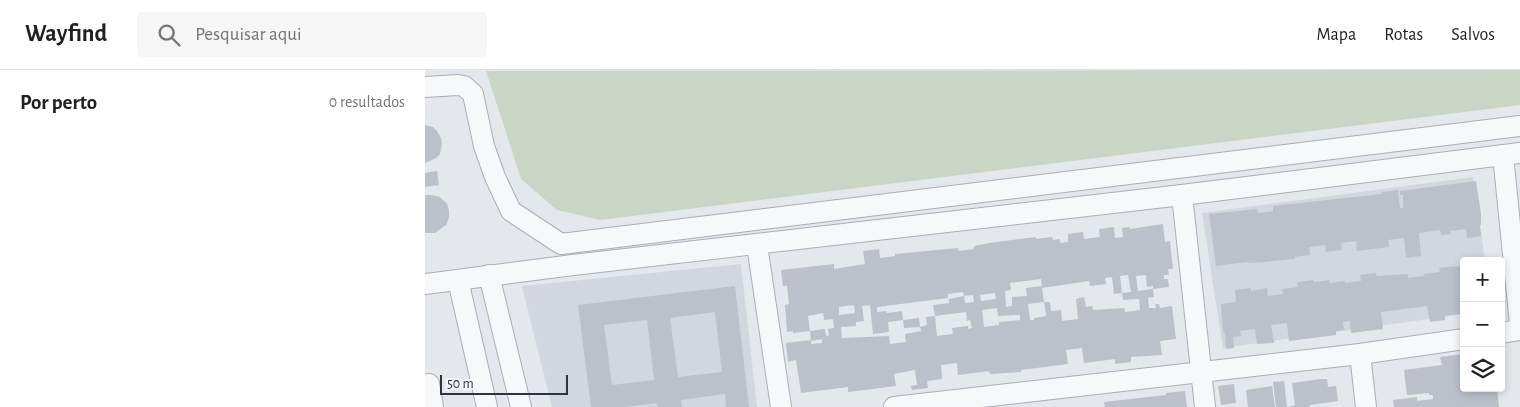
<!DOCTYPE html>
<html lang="pt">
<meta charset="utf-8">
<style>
body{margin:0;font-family:"Alegreya Sans",sans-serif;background:#f6f6f6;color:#202124}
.controls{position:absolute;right:15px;bottom:15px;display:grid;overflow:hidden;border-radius:5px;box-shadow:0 2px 8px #0003}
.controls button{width:45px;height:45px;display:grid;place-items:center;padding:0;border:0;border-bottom:1px solid #e0e0e0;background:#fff;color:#202124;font:25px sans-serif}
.scale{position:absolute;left:15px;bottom:12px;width:128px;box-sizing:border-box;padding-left:5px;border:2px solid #2b3445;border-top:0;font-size:14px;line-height:18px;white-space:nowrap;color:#2b3445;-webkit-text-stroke:4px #f4f6f9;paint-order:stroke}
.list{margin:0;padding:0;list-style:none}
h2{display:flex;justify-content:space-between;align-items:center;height:65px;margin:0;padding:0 20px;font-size:21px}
h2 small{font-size:16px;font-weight:400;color:#757577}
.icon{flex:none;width:28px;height:28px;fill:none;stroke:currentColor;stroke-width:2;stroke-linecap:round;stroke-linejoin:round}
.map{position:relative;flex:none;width:1095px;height:337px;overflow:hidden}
header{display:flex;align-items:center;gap:30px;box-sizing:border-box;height:70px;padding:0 25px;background:#fff;border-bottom:1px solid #e0e0e0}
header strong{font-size:24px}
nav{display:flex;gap:28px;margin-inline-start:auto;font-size:18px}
.search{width:350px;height:45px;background:#f6f6f6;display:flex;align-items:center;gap:12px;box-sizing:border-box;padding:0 18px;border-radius:5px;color:#757577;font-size:19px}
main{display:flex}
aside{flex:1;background:#fff}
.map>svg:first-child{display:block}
.built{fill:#d2d6de}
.green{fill:#c9d6c5}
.building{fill:#bbc0ca;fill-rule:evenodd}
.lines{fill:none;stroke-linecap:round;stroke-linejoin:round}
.minor-casing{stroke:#a9aeb7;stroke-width:22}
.minor{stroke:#f7f8fa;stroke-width:20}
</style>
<header>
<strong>Wayfind</strong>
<div class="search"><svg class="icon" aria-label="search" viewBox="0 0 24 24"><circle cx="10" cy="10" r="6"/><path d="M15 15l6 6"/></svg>Pesquisar aqui</div>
<nav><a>Mapa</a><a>Rotas</a><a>Salvos</a></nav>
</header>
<main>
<aside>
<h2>Por perto<small>0 resultados</small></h2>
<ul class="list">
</ul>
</aside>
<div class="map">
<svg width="1095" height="337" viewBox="0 0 1095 337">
<rect width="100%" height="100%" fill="#e4e7ec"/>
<g class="built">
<path d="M 1048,107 L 1060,191 L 1039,191 L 1039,244 L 798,278 L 777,143 Z"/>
<path d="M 316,194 L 332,337 L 127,337 L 97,216 Z"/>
</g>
<path class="green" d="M 1095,0 L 1095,35 L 175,150 L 132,140 L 96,109 L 61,1 L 0,1 Z"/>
<g class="building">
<path d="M 0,55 L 8,57 L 12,61 L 16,68 L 17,74 L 15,84 L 11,88 L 0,93 Z"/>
<path d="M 12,101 L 14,115 L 0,117 L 0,103 Z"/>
<path d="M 1051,111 L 1056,144 L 1056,155 L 1055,155 L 1056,166 L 1042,168 L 1041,159 L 1025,161 L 1026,164 L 1016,165 L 1015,160 L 994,163 L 996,186 L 981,188 L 979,168 L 963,170 L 964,177 L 932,181 L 931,171 L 916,173 L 917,180 L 901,182 L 900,175 L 884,177 L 885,185 L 869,187 L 870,189 L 838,192 L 823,193 L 822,192 L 791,196 L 784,144 L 832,139 L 833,143 L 848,141 L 848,136 L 957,124 L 957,122 L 973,120 L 975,138 L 978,138 L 978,125 L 975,125 L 975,121 Z"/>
<path d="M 0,125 L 7,125 L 15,127 L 22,134 L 24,140 L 24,148 L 21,155 L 10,163 L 0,163 Z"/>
<path d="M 738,154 L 740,172 L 745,171 L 748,199 L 743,199 L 744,205 L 739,205 L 739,209 L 743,209 L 744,217 L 728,219 L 729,227 L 723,228 L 724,238 L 731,238 L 730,234 L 734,234 L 735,238 L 747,236 L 751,269 L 735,271 L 737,285 L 706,287 L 706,292 L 690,294 L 690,289 L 659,293 L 657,278 L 641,280 L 643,294 L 596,300 L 596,302 L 565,304 L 564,301 L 533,305 L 532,293 L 516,295 L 517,309 L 502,311 L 503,318 L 487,320 L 486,316 L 492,315 L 490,300 L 469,304 L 471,316 L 423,322 L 423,317 L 376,323 L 371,290 L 363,292 L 361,273 L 386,270 L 386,274 L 397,273 L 397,269 L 386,271 L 385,261 L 368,263 L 368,261 L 362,262 L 360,235 L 364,234 L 362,216 L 358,216 L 356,200 L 409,194 L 409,199 L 440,194 L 438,181 L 454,179 L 455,188 L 470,186 L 470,184 L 502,181 L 533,178 L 534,181 L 549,179 L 549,176 L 564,173 L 611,167 L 611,169 L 627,167 L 628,170 L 635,169 L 635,173 L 643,172 L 643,164 L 658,162 L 659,169 L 675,167 L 674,159 L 689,157 L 690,168 L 698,167 L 697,158 L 705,157 L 705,159 ZM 703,205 L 706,222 L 697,223 L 698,230 L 714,229 L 715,240 L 700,242 L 699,238 L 668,240 L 667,236 L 661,237 L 659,227 L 651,229 L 653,249 L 637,251 L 636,240 L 626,241 L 625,232 L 619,232 L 617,218 L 664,211 L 665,216 L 681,214 L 680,208 L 687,207 L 689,224 L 697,223 L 695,206 ZM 721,205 L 722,217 L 728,216 L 728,219 L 713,221 L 711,206 ZM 616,209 L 617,216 L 601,218 L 602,226 L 587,227 L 587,236 L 581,237 L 580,221 L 586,220 L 585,213 ZM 538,222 L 539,226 L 548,225 L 549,232 L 540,233 L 539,226 L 524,229 L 524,233 L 508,235 L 510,246 L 541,242 L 542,251 L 545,250 L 547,258 L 543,259 L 543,256 L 527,258 L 528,264 L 512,266 L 510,246 L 501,247 L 502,255 L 495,257 L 496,261 L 480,264 L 481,272 L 465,274 L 464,266 L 417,268 L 416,257 L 431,256 L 431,252 L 439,251 L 437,236 L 445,235 L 448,264 L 464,262 L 463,252 L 478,250 L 477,241 L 462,243 L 461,241 L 452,242 L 452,237 L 523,228 L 523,224 ZM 570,223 L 571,229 L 556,231 L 555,225 ZM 619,232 L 621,246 L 609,248 L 609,250 L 605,250 L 603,234 ZM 429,235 L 430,243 L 414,245 L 414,237 ZM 572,238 L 573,246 L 595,245 L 595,250 L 574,252 L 574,255 L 559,257 L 557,240 ZM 398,243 L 399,250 L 408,249 L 409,258 L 403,259 L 404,265 L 401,266 L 400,259 L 385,261 L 383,246 Z"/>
<path d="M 1030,196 L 1030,197 L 1039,196 L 1039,249 L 1036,249 L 1036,244 L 1033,244 L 1020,246 L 1020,250 L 1005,252 L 1002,236 L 971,240 L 956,242 L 958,259 L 926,263 L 925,251 L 918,252 L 919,260 L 911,261 L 911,265 L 864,271 L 862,253 L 855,254 L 846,255 L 849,273 L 832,274 L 830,259 L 815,261 L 816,266 L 808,267 L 809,278 L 801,279 L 800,263 L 798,263 L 796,234 L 811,232 L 810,220 L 826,218 L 826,221 L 842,218 L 843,226 L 858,224 L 857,219 L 873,217 L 872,212 L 888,210 L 889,212 L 904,210 L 905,213 L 920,211 L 920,213 L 936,211 L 935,205 L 951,203 L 952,206 L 983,204 L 983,208 L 999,206 L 999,204 L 1015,202 L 1014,198 Z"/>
<path d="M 310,216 L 324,337 L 301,337 L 300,324 L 256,330 L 257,337 L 233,337 L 232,333 L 199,337 L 166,337 L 153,235 ZM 290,242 L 297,302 L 253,307 L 245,248 ZM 222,250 L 229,310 L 187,315 L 179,255 Z"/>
<path d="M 494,248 L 495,257 L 479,258 L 478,250 Z"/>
<path d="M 1039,284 L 1039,318 L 1042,318 L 1043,320 L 1046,318 L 1072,318 L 1074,337 L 969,337 L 968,330 L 992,327 L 992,331 L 1008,329 L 1008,325 L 1004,325 L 1004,323 L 982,325 L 979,300 L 1017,295 L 1015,287 Z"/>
<path d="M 896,309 L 902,309 L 903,317 L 911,316 L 913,331 L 885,335 L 885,337 L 864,337 L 870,335 L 867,313 Z"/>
<path d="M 859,311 L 862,337 L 851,337 L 848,312 Z"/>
<path d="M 809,314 L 811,333 L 796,335 L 793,316 Z"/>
<path d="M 847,316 L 850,337 L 823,337 L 821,320 Z"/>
<path d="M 760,321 L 762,337 L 680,337 L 679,332 L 741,325 L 741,323 Z"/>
</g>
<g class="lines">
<defs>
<g id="minor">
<path d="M 0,17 L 33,15 L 39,16 L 48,24 L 59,76 L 70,107 L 86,141 L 136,174 L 1095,56"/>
<path d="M 1078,85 L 1095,254"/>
<path d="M 757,125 L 780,337"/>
<path d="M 332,175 L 356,337"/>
<path d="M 64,205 L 96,337"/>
<path d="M 33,210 L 62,337"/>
<path d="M 0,214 L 148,195 L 757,125 L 1095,83"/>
<path d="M 1076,263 L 1095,260"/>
<path d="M 935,284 L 941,337"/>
<path d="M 4,314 L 8,337"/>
<path d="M 469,337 L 935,284 L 1039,269"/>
</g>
</defs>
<use href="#minor" class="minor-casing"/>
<use href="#minor" class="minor"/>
</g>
</svg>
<div class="controls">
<button>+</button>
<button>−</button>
<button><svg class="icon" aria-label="layers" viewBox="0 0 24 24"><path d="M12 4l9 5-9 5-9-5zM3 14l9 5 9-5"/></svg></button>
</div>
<div class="scale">50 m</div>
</div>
</main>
